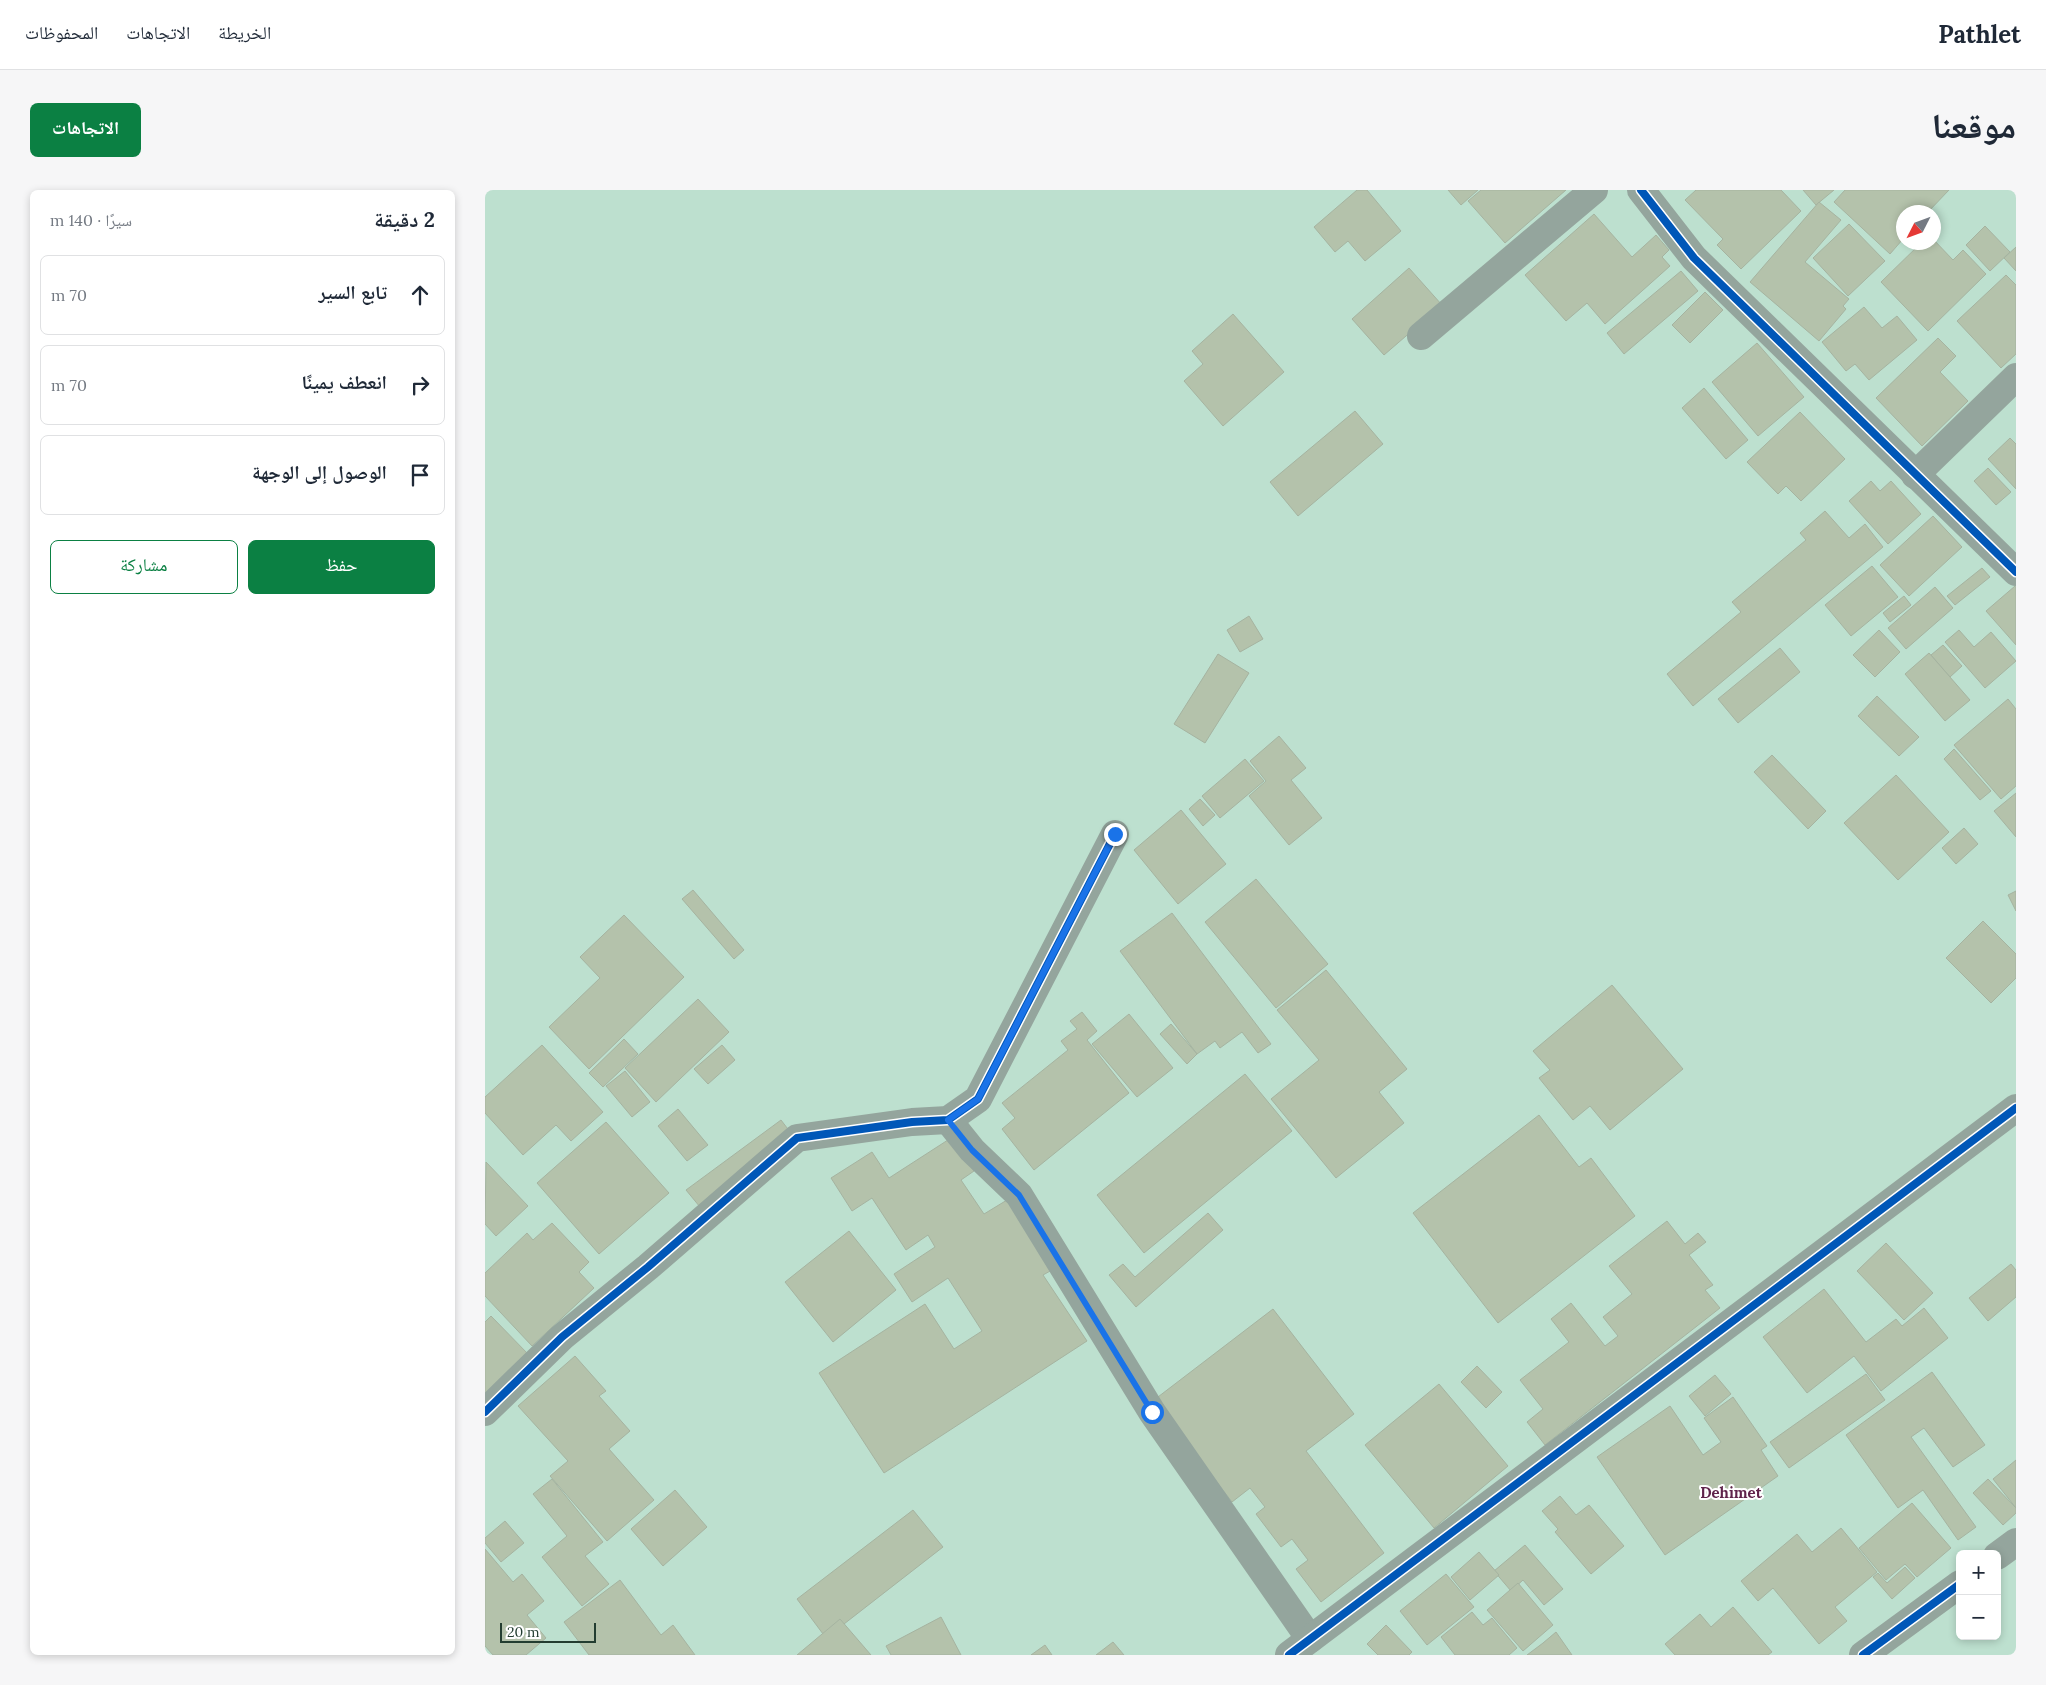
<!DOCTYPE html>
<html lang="ar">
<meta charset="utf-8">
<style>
body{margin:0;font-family:Lora,"Noto Naskh Arabic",serif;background:#f6f6f7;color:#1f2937;direction:rtl}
.controls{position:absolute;right:15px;bottom:15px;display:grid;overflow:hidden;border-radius:8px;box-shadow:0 2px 8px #0003}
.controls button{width:45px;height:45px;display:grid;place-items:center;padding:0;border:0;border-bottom:1px solid #e0e1e3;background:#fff;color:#1f2937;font:25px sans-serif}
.compass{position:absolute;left:1411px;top:15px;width:45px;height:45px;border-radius:50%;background:#fff;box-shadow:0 2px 8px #0003;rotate:228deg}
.scale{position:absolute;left:15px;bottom:12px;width:96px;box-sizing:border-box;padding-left:5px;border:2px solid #233d31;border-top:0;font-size:14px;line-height:18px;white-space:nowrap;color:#233d31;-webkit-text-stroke:4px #fff;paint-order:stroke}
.stop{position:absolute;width:15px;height:15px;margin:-11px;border:4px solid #1a73e8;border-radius:50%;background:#fff}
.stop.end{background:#1a73e8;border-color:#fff;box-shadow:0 1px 5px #0008}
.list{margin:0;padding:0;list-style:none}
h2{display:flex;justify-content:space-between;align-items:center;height:65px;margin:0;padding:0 20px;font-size:21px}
h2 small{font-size:16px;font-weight:400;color:#747a83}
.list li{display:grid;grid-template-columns:32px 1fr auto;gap:15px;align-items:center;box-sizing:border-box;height:80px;margin:0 10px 10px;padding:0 10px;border:1px solid #e0e1e3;border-radius:8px}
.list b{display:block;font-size:19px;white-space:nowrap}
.list em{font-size:16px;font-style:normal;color:#747a83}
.actions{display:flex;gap:10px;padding:15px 20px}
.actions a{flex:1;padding:11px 0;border:1px solid #0b8043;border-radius:8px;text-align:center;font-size:18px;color:#0b8043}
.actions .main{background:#0b8043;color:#fff}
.icon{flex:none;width:28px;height:28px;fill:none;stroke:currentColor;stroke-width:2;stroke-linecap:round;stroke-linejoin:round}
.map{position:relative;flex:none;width:1531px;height:1465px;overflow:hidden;direction:ltr;border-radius:8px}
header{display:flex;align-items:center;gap:30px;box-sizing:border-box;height:70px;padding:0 25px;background:#fff;border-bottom:1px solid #e0e1e3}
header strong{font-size:24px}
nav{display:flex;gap:28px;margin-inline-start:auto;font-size:18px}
.intro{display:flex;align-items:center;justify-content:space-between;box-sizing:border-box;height:120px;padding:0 30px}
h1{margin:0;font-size:35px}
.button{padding:12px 22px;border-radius:8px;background:#0b8043;color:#fff;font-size:18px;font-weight:700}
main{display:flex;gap:30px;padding:0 30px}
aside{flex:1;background:#fff;border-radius:8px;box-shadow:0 2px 8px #0003}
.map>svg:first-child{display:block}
.building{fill:#b4c2ab;stroke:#a5b3a0}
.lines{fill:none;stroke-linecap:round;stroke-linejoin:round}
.minor{stroke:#94a59d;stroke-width:28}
.cycleway-casing{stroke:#fff;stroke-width:11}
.cycleway{stroke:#0057b8;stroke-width:8}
.route{stroke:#1a73e8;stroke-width:6}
.labels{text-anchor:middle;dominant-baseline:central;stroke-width:4;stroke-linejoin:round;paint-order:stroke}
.neighbourhood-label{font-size:15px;font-weight:bold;fill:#5f234b;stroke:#fff}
</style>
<header>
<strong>Pathlet</strong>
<nav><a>الخريطة</a><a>الاتجاهات</a><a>المحفوظات</a></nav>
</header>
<div class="intro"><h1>موقعنا</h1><a class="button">الاتجاهات</a></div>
<main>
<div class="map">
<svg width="1531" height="1465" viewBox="0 0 1531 1465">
<rect width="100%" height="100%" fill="#bde0cf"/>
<g class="building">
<path d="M 872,0 L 882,0 L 916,41 L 880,71 L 863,51 L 850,62 L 829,37 Z"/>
<path d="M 963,0 L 993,0 L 976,15 Z"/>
<path d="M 996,0 L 1081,0 L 1020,53 L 983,11 Z"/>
<path d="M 1211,0 L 1296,0 L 1316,21 L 1256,79 L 1232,55 L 1238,49 L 1200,10 Z"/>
<path d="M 1318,0 L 1349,0 L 1331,15 Z"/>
<path d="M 1360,0 L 1464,0 L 1443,22 L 1418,22 L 1418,49 L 1405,64 L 1349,12 Z"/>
<path d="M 1334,12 L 1356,30 L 1320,72 L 1364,109 L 1358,116 L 1361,119 L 1334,151 L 1265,92 Z"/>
<path d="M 1109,24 L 1147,67 L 1171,45 L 1184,60 L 1177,67 L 1185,76 L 1120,134 L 1102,113 L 1081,131 L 1040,85 Z"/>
<path d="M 1364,34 L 1400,71 L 1363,106 L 1328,68 Z"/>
<path d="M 1500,36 L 1525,62 L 1505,81 L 1481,55 Z"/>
<path d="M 1448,49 L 1468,70 L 1478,60 L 1501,84 L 1443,141 L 1396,92 L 1437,52 L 1448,52 Z"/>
<path d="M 1531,57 L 1531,81 L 1519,68 Z"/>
<path d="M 924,78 L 957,115 L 899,165 L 867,129 Z"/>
<path d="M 1196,81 L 1213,101 L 1139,164 L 1122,143 Z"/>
<path d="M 1521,85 L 1531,95 L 1531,164 L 1516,178 L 1472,131 Z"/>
<path d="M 1220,102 L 1238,120 L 1205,153 L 1187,135 Z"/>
<path d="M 1379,117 L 1397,138 L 1412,126 L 1432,150 L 1384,190 L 1370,174 L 1361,181 L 1337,152 Z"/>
<path d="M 748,124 L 799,182 L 738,236 L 699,191 L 718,174 L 707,161 Z"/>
<path d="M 1453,148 L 1471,166 L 1455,182 L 1483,211 L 1437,256 L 1391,208 Z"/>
<path d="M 1272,153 L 1319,207 L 1273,246 L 1227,192 Z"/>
<path d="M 1219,198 L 1263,250 L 1241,269 L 1197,218 Z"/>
<path d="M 870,221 L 898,254 L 813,326 L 785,292 Z"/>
<path d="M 1315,222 L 1360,269 L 1316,311 L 1301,296 L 1293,304 L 1262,272 Z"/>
<path d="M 1525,248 L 1531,254 L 1531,299 L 1503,269 Z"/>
<path d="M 1503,278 L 1526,302 L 1511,315 L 1489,291 Z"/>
<path d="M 1386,291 L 1395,301 L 1406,291 L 1436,324 L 1403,354 L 1364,311 Z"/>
<path d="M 1340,321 L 1364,348 L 1380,334 L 1398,357 L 1208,516 L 1182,484 L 1256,422 L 1247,412 L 1321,350 L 1315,343 Z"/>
<path d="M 1448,326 L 1477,357 L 1424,406 L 1395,375 Z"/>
<path d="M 1387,376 L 1413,407 L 1366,446 L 1340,415 Z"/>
<path d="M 1497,378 L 1505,387 L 1470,415 L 1462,406 Z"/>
<path d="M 1530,396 L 1531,398 L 1531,455 L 1501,421 Z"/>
<path d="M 1450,397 L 1468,418 L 1421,459 L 1403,438 Z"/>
<path d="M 1419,406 L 1426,415 L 1405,432 L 1398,423 Z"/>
<path d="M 764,426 L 778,449 L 755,462 L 742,440 Z"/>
<path d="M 1394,440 L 1415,462 L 1390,487 L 1368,465 Z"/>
<path d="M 1474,440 L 1489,457 L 1506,442 L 1531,471 L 1500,498 L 1460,452 Z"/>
<path d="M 1458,455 L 1477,476 L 1465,487 L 1446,465 Z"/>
<path d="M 1295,458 L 1315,482 L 1253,533 L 1233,509 Z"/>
<path d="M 1444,463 L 1485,510 L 1460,531 L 1420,484 Z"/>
<path d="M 733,464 L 764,483 L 720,553 L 689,534 Z"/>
<path d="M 1392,506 L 1434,547 L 1414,566 L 1373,526 Z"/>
<path d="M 1523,509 L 1531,519 L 1531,596 L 1516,609 L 1469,555 Z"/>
<path d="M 794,546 L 821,578 L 806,590 L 837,628 L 804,655 L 764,606 L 781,591 L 765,571 Z"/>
<path d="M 1469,559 L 1506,601 L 1495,610 L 1459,569 Z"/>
<path d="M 1287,565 L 1341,621 L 1323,639 L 1269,582 Z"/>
<path d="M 760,569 L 779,591 L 735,628 L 717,606 Z"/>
<path d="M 1411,585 L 1464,642 L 1413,690 L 1359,633 Z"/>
<path d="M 1531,603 L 1531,647 L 1509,621 Z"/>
<path d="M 715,609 L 730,625 L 718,636 L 704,619 Z"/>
<path d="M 696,620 L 741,674 L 693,714 L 649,660 Z"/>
<path d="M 1479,638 L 1493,654 L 1471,674 L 1457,658 Z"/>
<path d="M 771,689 L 843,774 L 791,818 L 720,732 Z"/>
<path d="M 208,700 L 259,760 L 249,769 L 197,709 Z"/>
<path d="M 1531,701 L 1531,721 L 1523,705 Z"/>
<path d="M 687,723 L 786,854 L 773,863 L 757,842 L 735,858 L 730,851 L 712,864 L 635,761 Z"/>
<path d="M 139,725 L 199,787 L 104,879 L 64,837 L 115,788 L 95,767 Z"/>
<path d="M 1498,731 L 1531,764 L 1531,788 L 1506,813 L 1461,768 Z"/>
<path d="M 841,780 L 922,879 L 894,902 L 919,933 L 851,988 L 786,909 L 834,870 L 792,820 Z"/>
<path d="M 1127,795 L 1198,879 L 1125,940 L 1105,916 L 1088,930 L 1054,888 L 1065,880 L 1048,861 Z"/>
<path d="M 213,809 L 244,842 L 171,912 L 140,878 Z"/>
<path d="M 597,822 L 612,841 L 602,850 L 644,903 L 549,980 L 517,939 L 530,928 L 517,913 L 583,860 L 576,851 L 592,839 L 585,831 Z"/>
<path d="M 644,824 L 688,878 L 652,907 L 607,854 Z"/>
<path d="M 686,834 L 712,864 L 702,874 L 675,844 Z"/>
<path d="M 139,849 L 153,864 L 118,897 L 104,883 Z"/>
<path d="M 57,855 L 118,922 L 86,951 L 71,935 L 38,965 L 0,923 L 0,907 Z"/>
<path d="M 237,855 L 250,870 L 223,894 L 209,879 Z"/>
<path d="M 140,881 L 165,912 L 147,927 L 121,896 Z"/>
<path d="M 760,884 L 807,941 L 659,1063 L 612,1005 Z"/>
<path d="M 193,919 L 223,955 L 202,971 L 173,936 Z"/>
<path d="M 1054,925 L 1094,977 L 1106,968 L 1150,1026 L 1013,1133 L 928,1023 Z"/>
<path d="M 296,930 L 309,947 L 215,1017 L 201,1000 Z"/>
<path d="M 121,932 L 184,1003 L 114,1064 L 52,993 Z"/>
<path d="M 466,948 L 489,981 L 476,990 L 499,1024 L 522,1010 L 567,1080 L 558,1085 L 602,1151 L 399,1283 L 334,1183 L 440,1114 L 469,1159 L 497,1141 L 463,1088 L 427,1112 L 409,1084 L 450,1057 L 443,1045 L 421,1060 L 387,1008 L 367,1021 L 346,988 L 387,962 L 404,988 Z"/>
<path d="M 1,972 L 43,1016 L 11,1046 L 0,1034 Z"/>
<path d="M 723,1023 L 738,1040 L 651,1117 L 624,1085 L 638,1074 L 650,1087 Z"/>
<path d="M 1182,1031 L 1200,1054 L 1213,1043 L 1221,1052 L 1204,1065 L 1228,1095 L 1220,1100 L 1235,1118 L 1060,1255 L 1042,1232 L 1058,1219 L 1035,1190 L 1084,1152 L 1066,1129 L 1086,1113 L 1120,1156 L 1133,1146 L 1118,1127 L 1147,1104 L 1124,1076 Z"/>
<path d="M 67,1033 L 104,1072 L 94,1082 L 109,1098 L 47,1156 L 0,1106 L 0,1083 L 42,1043 L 48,1050 Z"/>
<path d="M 364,1041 L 411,1100 L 348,1152 L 300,1092 Z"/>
<path d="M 1401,1053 L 1448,1103 L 1419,1130 L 1372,1081 Z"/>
<path d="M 1526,1074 L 1531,1080 L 1531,1107 L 1503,1131 L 1484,1108 Z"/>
<path d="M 1339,1099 L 1381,1152 L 1411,1129 L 1417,1136 L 1439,1118 L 1463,1148 L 1396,1201 L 1369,1166 L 1322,1203 L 1278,1147 Z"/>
<path d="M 788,1119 L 869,1224 L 821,1261 L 899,1363 L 836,1412 L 811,1379 L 823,1370 L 807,1349 L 796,1357 L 771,1324 L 780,1317 L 765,1298 L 747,1312 L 669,1210 Z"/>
<path d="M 6,1126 L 43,1164 L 0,1205 L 0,1132 Z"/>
<path d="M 90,1166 L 121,1201 L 114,1206 L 145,1241 L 124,1259 L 169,1310 L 122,1351 L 65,1286 L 83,1271 L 33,1216 Z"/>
<path d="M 992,1176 L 1017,1202 L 1001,1218 L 976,1192 Z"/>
<path d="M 1447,1182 L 1500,1255 L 1468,1277 L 1439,1238 L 1426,1247 L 1491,1337 L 1473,1350 L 1438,1300 L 1413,1318 L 1361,1245 Z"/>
<path d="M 1381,1184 L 1400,1210 L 1304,1278 L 1285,1252 Z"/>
<path d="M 1230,1185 L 1246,1204 L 1220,1226 L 1204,1206 Z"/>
<path d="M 954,1194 L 1023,1276 L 949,1338 L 880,1255 Z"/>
<path d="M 1248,1207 L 1282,1256 L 1276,1260 L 1293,1286 L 1180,1365 L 1112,1267 L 1185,1216 L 1218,1265 L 1236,1252 L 1219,1228 Z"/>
<path d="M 1531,1270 L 1531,1318 L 1508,1289 Z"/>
<path d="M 67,1289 L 118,1352 L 100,1366 L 124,1394 L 97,1416 L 57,1367 L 82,1346 L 48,1304 Z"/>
<path d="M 1503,1289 L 1531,1318 L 1531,1323 L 1518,1335 L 1488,1303 Z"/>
<path d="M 190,1300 L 222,1337 L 178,1376 L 146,1339 Z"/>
<path d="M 1075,1306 L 1091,1325 L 1104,1315 L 1139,1356 L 1106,1384 L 1070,1342 L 1073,1339 L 1057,1321 Z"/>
<path d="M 1427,1313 L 1466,1358 L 1432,1387 L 1420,1374 L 1401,1390 L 1374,1358 Z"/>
<path d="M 428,1320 L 458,1357 L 341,1448 L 312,1409 Z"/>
<path d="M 20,1331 L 39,1353 L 16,1372 L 0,1353 L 0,1348 Z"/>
<path d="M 1356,1338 L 1392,1382 L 1350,1417 L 1362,1431 L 1334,1454 L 1288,1398 L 1273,1411 L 1256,1391 L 1312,1344 L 1327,1362 Z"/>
<path d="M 1040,1355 L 1078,1399 L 1059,1415 L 1038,1390 L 1026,1401 L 1009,1381 Z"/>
<path d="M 0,1359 L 28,1392 L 37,1384 L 59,1411 L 42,1425 L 61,1448 L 41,1465 L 8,1465 L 0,1456 Z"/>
<path d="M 994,1362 L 1014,1385 L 985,1410 L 966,1387 Z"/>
<path d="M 1420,1377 L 1430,1388 L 1407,1409 L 1388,1387 L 1393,1383 L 1402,1393 Z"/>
<path d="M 961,1384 L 989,1417 L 942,1455 L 915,1421 Z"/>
<path d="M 135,1390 L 176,1445 L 188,1435 L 210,1465 L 104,1465 L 79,1432 Z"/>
<path d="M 1033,1393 L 1068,1435 L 1038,1461 L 1002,1420 Z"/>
<path d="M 1248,1417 L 1287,1462 L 1283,1465 L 1190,1465 L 1180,1454 L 1215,1424 L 1226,1437 Z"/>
<path d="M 987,1422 L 998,1435 L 1007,1428 L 1032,1458 L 1024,1465 L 970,1465 L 956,1447 Z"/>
<path d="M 456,1427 L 476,1465 L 406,1465 L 401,1456 Z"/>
<path d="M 355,1429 L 386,1465 L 312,1465 Z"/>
<path d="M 901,1435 L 927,1462 L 924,1465 L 893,1465 L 882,1454 Z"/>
<path d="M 1071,1442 L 1087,1465 L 1042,1465 L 1058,1453 Z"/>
<path d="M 628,1452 L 639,1465 L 611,1465 Z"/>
<path d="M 560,1455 L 567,1465 L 546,1465 Z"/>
</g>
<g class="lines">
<g class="minor">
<path d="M 1156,0 L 1209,68 L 1531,382"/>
<path d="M 936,146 L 1109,0"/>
<path d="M 1430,285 L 1531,187"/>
<path d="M 463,930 L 487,960 L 534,1005 L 667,1222 L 825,1449"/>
<path d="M 0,1222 L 77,1147 L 163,1077 L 312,948 L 427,932 L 463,930 L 493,909 L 630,644"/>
<path d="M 1512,1366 L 1531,1352"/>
<path d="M 804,1465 L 1531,918"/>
<path d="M 1378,1465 L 1475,1394"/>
</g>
<defs>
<g id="cycleway">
<path d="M 1156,0 L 1209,68 L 1531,382"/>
<path d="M 0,1222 L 77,1147 L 163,1077 L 312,948 L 427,932 L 463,930 L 493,909 L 630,644"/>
<path d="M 804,1465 L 1531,918"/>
<path d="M 1378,1465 L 1475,1394"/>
</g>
</defs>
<use href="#cycleway" class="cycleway-casing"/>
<use href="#cycleway" class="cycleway"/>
</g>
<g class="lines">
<path class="route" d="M 630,644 L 493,909 L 463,930 L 487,960 L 534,1005 L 667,1222"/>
</g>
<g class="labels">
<g class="neighbourhood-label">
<text x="1246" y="1302">Dehimet</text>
</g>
</g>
</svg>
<div class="controls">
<button>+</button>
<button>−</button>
</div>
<svg class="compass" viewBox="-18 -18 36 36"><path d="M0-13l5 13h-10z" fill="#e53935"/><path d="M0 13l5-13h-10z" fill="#747a83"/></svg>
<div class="scale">20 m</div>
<div class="stop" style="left:667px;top:1222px"></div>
<div class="stop end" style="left:630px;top:644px"></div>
</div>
<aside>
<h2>2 دقيقة<small>سيرًا · 140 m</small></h2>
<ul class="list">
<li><svg class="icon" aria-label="ahead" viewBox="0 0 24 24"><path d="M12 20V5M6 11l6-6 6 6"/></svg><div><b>تابع السير</b></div><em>70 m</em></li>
<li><svg class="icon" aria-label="right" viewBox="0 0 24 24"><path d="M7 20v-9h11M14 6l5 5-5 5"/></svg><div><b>انعطف يمينًا</b></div><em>70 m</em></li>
<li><svg class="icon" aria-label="arrive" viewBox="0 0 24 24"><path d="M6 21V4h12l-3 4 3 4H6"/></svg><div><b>الوصول إلى الوجهة</b></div></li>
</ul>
<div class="actions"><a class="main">حفظ</a><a>مشاركة</a></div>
</aside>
</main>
